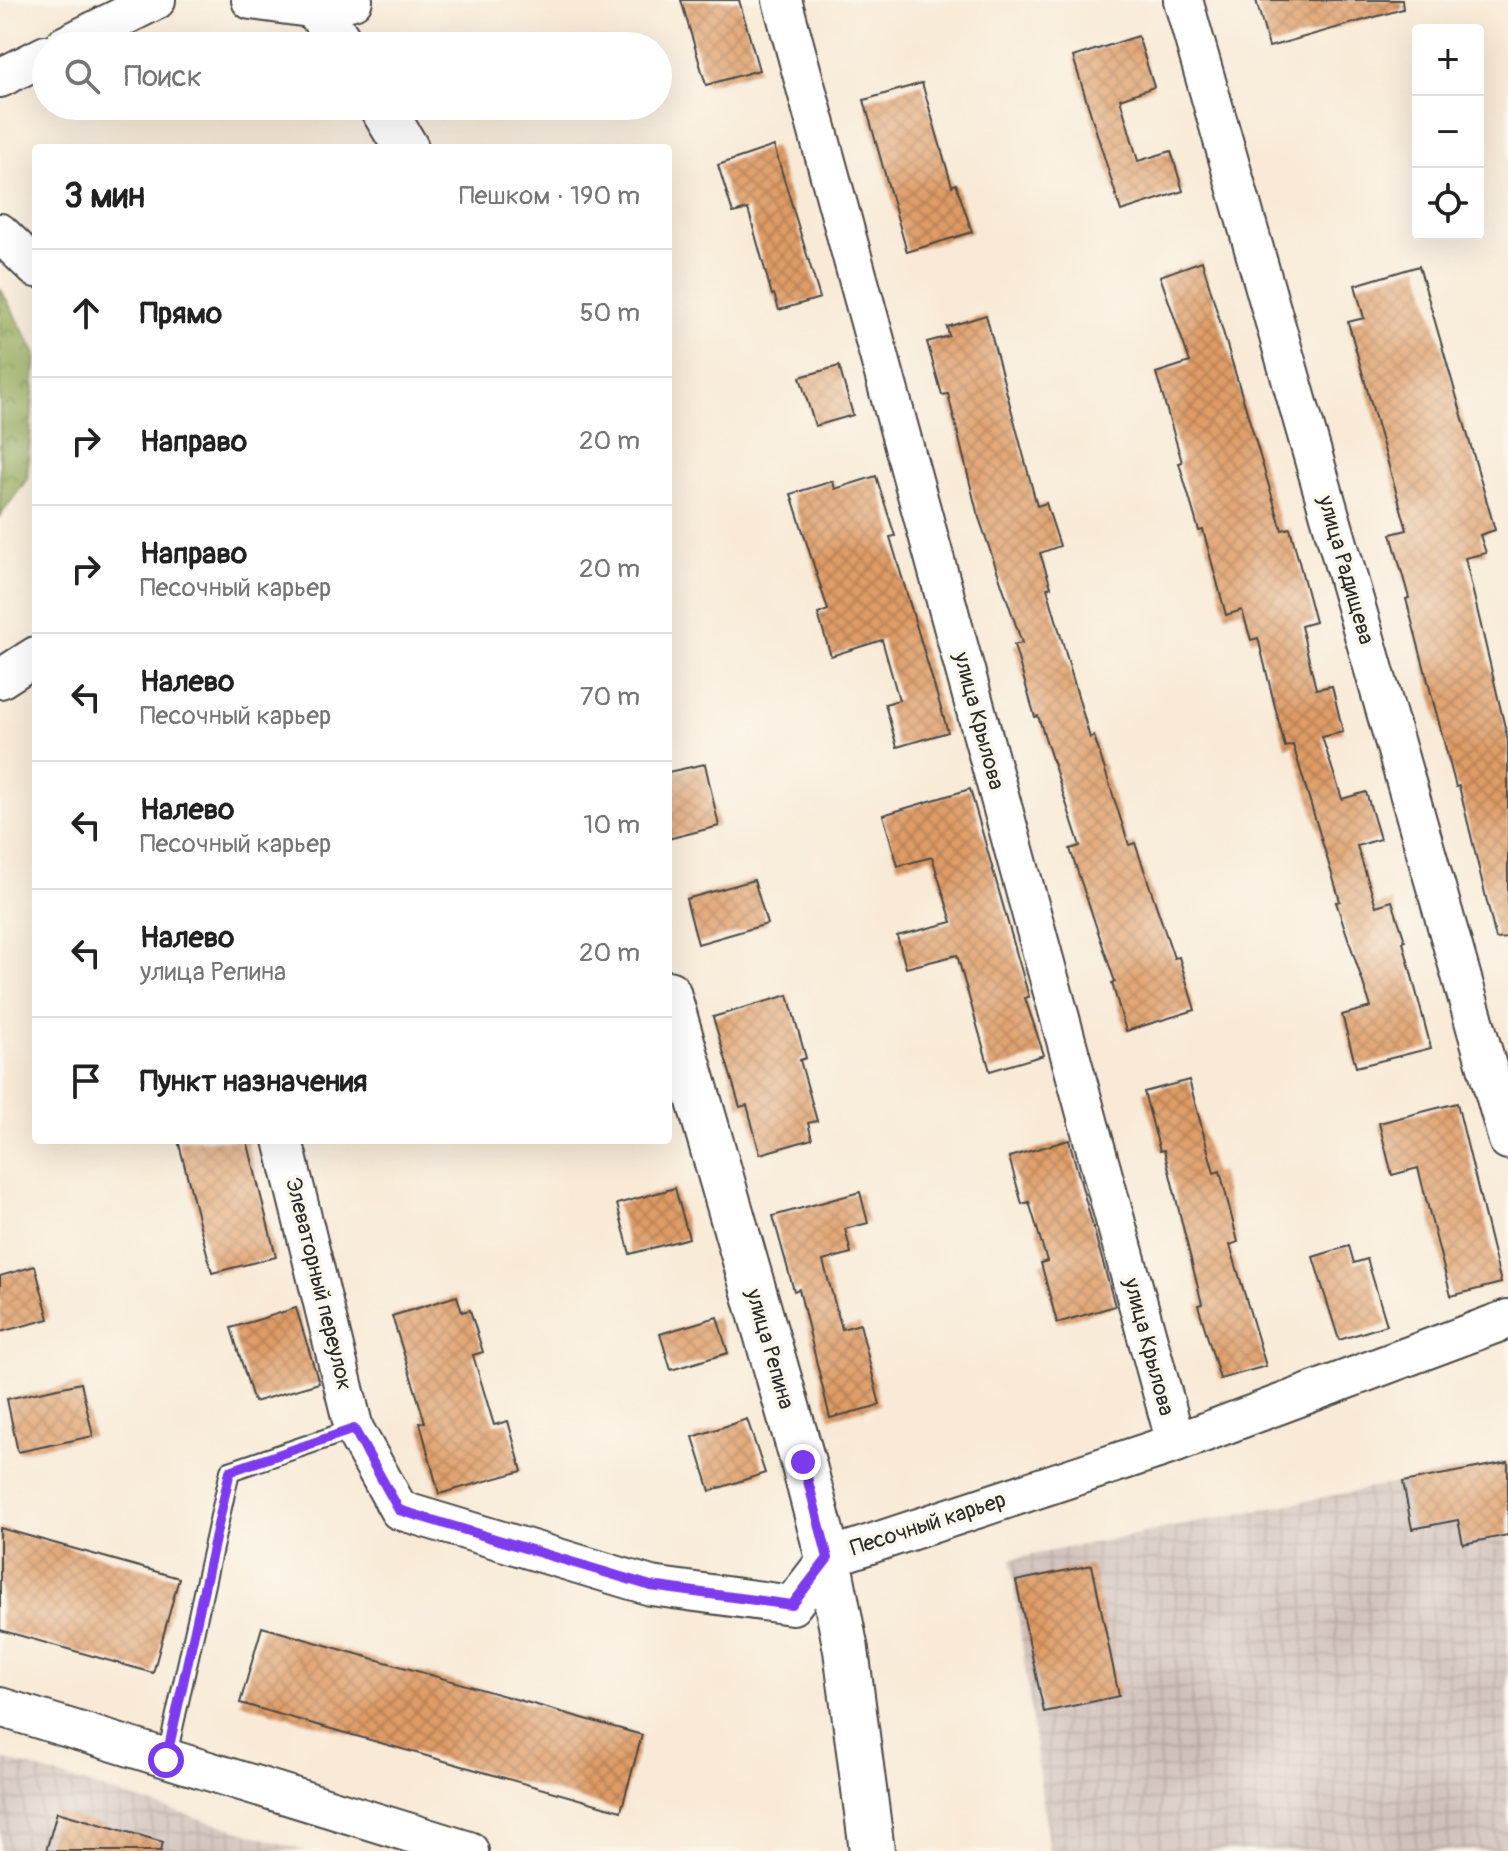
<!DOCTYPE html>
<html lang="ru">
<meta charset="utf-8">
<style>
body{margin:0;font-family:Pangolin,sans-serif;background:#f6f6f6;color:#222}
.controls{position:absolute;right:24px;top:24px;display:grid;overflow:hidden;border-radius:8px;box-shadow:0 8px 32px #0002}
.controls button{width:72px;height:72px;display:grid;place-items:center;padding:0;border:0;border-bottom:2px solid #e0e0e0;background:#fff;color:#222;font:40px sans-serif}
.stop{position:absolute;width:24px;height:24px;margin:-18px;border:6px solid #7c3aed;border-radius:50%;background:#fff}
.stop.end{background:#7c3aed;border-color:#fff;box-shadow:0 2px 8px #0008}
.list{margin:0;padding:0;list-style:none}
h2{display:flex;justify-content:space-between;align-items:center;height:104px;margin:0;padding:0 32px;font-size:34px}
h2 small{font-size:26px;font-weight:400;color:#767676}
.list li{display:grid;grid-template-columns:52px 1fr auto;gap:24px;align-items:center;box-sizing:border-box;height:128px;padding:0 32px;border-top:2px solid #e0e0e0}
.list b{display:block;font-size:30px;white-space:nowrap}
.list p{margin:0;font-size:26px;white-space:nowrap;color:#767676}
.list em{font-size:26px;font-style:normal;color:#767676}
.icon{flex:none;width:44px;height:44px;fill:none;stroke:currentColor;stroke-width:2;stroke-linecap:round;stroke-linejoin:round}
.map{position:relative;flex:none;width:1508px;height:1851px;overflow:hidden}
.search{position:absolute;background:#fff;box-shadow:0 8px 32px #0002;left:32px;top:32px;width:640px;height:88px;display:flex;align-items:center;gap:20px;box-sizing:border-box;padding:0 28px;border-radius:44px;color:#767676;font-size:30px}
.panel{position:absolute;background:#fff;box-shadow:0 8px 32px #0002;left:32px;top:144px;width:640px;height:1000px;border-radius:8px}
.map>svg:first-child{display:block}
.industrial{fill:url(#industrial-grid)}
.forest{fill:url(#forest-crowns);stroke:#606c45;stroke-width:2}
.building{fill:url(#building-cross-hatch)}
.lines{fill:none;stroke-linecap:round;stroke-linejoin:round}
.service-casing{stroke:#4a4845;stroke-width:22}
.minor-casing{stroke:#4a4845;stroke-width:42}
.primary-casing{stroke:#4a4845;stroke-width:48}
.service{stroke:#fff;stroke-width:18}
.minor{stroke:#fff;stroke-width:38}
.primary{stroke:#fff;stroke-width:44}
.route{stroke:#7c3aed;stroke-width:10}
.labels{text-anchor:middle;dominant-baseline:central;stroke-width:7;stroke-linejoin:round;paint-order:stroke}
.street-label{font-size:22px;fill:#2b2b2b;stroke:#fbf7ec}
</style>
<div class="map">
<svg width="1508" height="1851" viewBox="0 0 1508 1851">
<defs>
<pattern id="industrial-grid" width="8" height="8" patternUnits="userSpaceOnUse" patternTransform="scale(2)"><rect width="8" height="8" fill="#cfc0ba"/><path d="M0 4h8M4 0v8" fill="none" stroke="#b2a5a0"/></pattern>
<pattern id="forest-crowns" width="20" height="18" patternUnits="userSpaceOnUse" patternTransform="scale(2)"><rect width="20" height="18" fill="#96ad5f"/><path d="M2 6a3 3 0 1 1 6 0M12 15a3 3 0 1 1 6 0" fill="none" stroke="#7b8d4f"/></pattern>
<pattern id="building-cross-hatch" width="8" height="8" patternUnits="userSpaceOnUse" patternTransform="scale(2)"><rect width="8" height="8" fill="#df9c66"/><path d="M0 0l8 8M0 8l8-8" fill="none" stroke="#b57f54"/></pattern>
</defs>
<rect width="100%" height="100%" fill="#fbf7ec"/>
<filter id="ink" filterUnits="userSpaceOnUse"><feTurbulence type="fractalNoise" baseFrequency=".0125" numOctaves="2"/><feDisplacementMap in="SourceGraphic" scale="16" xChannelSelector="R" yChannelSelector="G"/><feConvolveMatrix kernelMatrix="1 2 1 2 8 2 1 2 1" color-interpolation-filters="sRGB"/></filter>
<filter id="wash" filterUnits="userSpaceOnUse"><feTurbulence type="fractalNoise" baseFrequency=".006" numOctaves="4" result="noise"/><feDisplacementMap in="SourceGraphic" scale="32" xChannelSelector="R" yChannelSelector="G"/><feGaussianBlur stdDeviation="1.8" result="paint"/><feColorMatrix in="noise" values="0 0 0 0 0 0 0 0 0 0 0 0 0 0 0 0 0 1.4 0 .05"/><feComposite in="paint" operator="in"/></filter>
<g filter="url(#wash)">
<rect width="100%" height="100%" fill="#f8ead7"/>
<g class="industrial">
<path d="M 1508,1461 L 1508,1851 L 1049,1851 L 1011,1559 Z"/>
<path d="M 0,1758 L 306,1851 L 0,1851 Z"/>
</g>
<path class="forest" d="M 0,288 L 36,354 L 27,479 L 0,516 Z"/>
<g id="blocks">
<g class="building">
<path d="M 681,0 L 739,0 L 759,70 L 706,85 Z"/>
<path d="M 1256,0 L 1402,0 L 1403,9 L 1269,47 Z"/>
<path d="M 1138,36 L 1154,87 L 1120,99 L 1138,161 L 1171,151 L 1183,191 L 1121,211 L 1073,57 Z"/>
<path d="M 922,83 L 952,186 L 956,184 L 972,232 L 907,252 L 864,100 Z"/>
<path d="M 774,146 L 820,298 L 779,310 L 774,294 L 772,295 L 748,209 L 733,213 L 718,165 Z"/>
<path d="M 1202,261 L 1282,530 L 1290,528 L 1315,622 L 1301,626 L 1316,689 L 1332,686 L 1343,732 L 1322,737 L 1342,799 L 1366,792 L 1380,839 L 1357,846 L 1376,906 L 1392,901 L 1405,941 L 1403,942 L 1431,1048 L 1356,1067 L 1342,1015 L 1371,1007 L 1336,902 L 1340,901 L 1293,745 L 1285,747 L 1258,638 L 1251,640 L 1242,610 L 1226,615 L 1203,530 L 1199,531 L 1179,463 L 1182,462 L 1156,373 L 1190,362 L 1160,276 Z"/>
<path d="M 1419,266 L 1495,530 L 1480,535 L 1486,553 L 1465,558 L 1508,740 L 1508,938 L 1496,939 L 1459,786 L 1456,787 L 1406,599 L 1409,598 L 1391,534 L 1407,530 L 1348,322 L 1364,318 L 1355,285 Z"/>
<path d="M 986,315 L 1037,506 L 1046,503 L 1060,546 L 1040,553 L 1051,587 L 1047,588 L 1090,738 L 1094,736 L 1129,845 L 1135,843 L 1174,958 L 1179,957 L 1195,1010 L 1126,1031 L 1112,983 L 1115,982 L 1070,849 L 1080,846 L 1038,716 L 1035,717 L 1014,645 L 1022,643 L 977,512 L 948,394 L 942,395 L 927,342 L 949,336 L 947,327 Z"/>
<path d="M 839,366 L 853,415 L 815,426 L 800,377 Z"/>
<path d="M 876,476 L 895,536 L 890,537 L 948,732 L 897,747 L 885,704 L 899,700 L 882,640 L 831,656 L 818,614 L 828,610 L 791,494 L 833,481 L 835,489 Z"/>
<path d="M 705,764 L 719,826 L 668,839 L 668,772 Z"/>
<path d="M 970,789 L 1029,997 L 1025,998 L 1044,1055 L 990,1071 L 957,955 L 906,968 L 897,936 L 952,922 L 932,857 L 898,866 L 883,815 Z"/>
<path d="M 754,880 L 767,924 L 698,944 L 686,899 Z"/>
<path d="M 788,995 L 806,1058 L 800,1060 L 817,1121 L 808,1123 L 812,1139 L 760,1154 L 747,1105 L 740,1107 L 713,1017 Z"/>
<path d="M 1189,1080 L 1214,1173 L 1220,1171 L 1238,1242 L 1230,1245 L 1266,1366 L 1220,1379 L 1198,1305 L 1202,1304 L 1164,1150 L 1160,1151 L 1144,1092 Z"/>
<path d="M 1457,1103 L 1501,1283 L 1451,1296 L 1418,1168 L 1392,1175 L 1379,1123 Z"/>
<path d="M 178,1140 L 247,1140 L 276,1257 L 212,1273 Z"/>
<path d="M 1069,1140 L 1115,1306 L 1057,1323 L 1041,1263 L 1047,1261 L 1029,1202 L 1022,1204 L 1009,1157 Z"/>
<path d="M 675,1188 L 689,1238 L 630,1254 L 617,1204 Z"/>
<path d="M 860,1192 L 868,1223 L 845,1229 L 851,1253 L 823,1261 L 842,1329 L 860,1324 L 880,1405 L 830,1418 L 799,1289 L 794,1291 L 773,1216 Z"/>
<path d="M 1349,1246 L 1354,1263 L 1367,1259 L 1387,1325 L 1339,1340 L 1313,1257 Z"/>
<path d="M 35,1266 L 49,1319 L 0,1332 L 0,1276 Z"/>
<path d="M 457,1296 L 462,1312 L 470,1310 L 483,1352 L 473,1355 L 494,1425 L 508,1421 L 522,1471 L 439,1494 L 420,1423 L 425,1422 L 392,1316 Z"/>
<path d="M 296,1308 L 319,1383 L 254,1402 L 231,1328 Z"/>
<path d="M 717,1317 L 728,1353 L 671,1370 L 660,1334 Z"/>
<path d="M 81,1383 L 93,1436 L 18,1452 L 7,1399 Z"/>
<path d="M 747,1419 L 765,1473 L 710,1491 L 693,1437 Z"/>
<path d="M 1508,1462 L 1508,1535 L 1463,1544 L 1458,1520 L 1412,1529 L 1403,1482 Z"/>
<path d="M 0,1528 L 179,1578 L 153,1673 L 0,1630 Z"/>
<path d="M 1092,1565 L 1119,1696 L 1044,1712 L 1016,1581 Z"/>
<path d="M 262,1627 L 642,1735 L 621,1811 L 240,1703 Z"/>
<path d="M 57,1812 L 163,1842 L 161,1851 L 46,1851 Z"/>
</g>
</g>
</g>
<g filter="url(#ink)">
<use href="#blocks" fill-opacity="0" stroke="#4a4845" stroke-width="2"/>
<g class="lines">
<defs>
<path id="service" d="M 166,1760 L 230,1471 L 354,1429"/>
<g id="minor">
<path d="M 251,0 L 317,9 L 353,0"/>
<path d="M 782,0 L 1176,1443"/>
<path d="M 1183,0 L 1508,1140"/>
<path d="M 64,46 L 156,0"/>
<path d="M 0,78 L 46,55"/>
<path d="M 0,233 L 36,268"/>
<path d="M 0,679 L 36,656"/>
<path d="M 283,1140 L 354,1429 L 399,1510 L 651,1586 L 792,1605 L 828,1558 L 1176,1443 L 1508,1319"/>
<path d="M 0,1707 L 469,1851"/>
</g>
<g id="primary">
<path d="M 312,0 L 342,46"/>
<path d="M 381,106 L 406,148"/>
<path d="M 668,993 L 803,1462 L 828,1558 L 846,1650 L 872,1851"/>
</g>
</defs>
<use href="#service" class="service-casing"/>
<use href="#minor" class="minor-casing"/>
<use href="#primary" class="primary-casing"/>
<use href="#service" class="service"/>
<use href="#minor" class="minor"/>
<use href="#primary" class="primary"/>
</g>
</g>
<g class="lines" filter="url(#ink)">
<path class="route" d="M 166,1760 L 230,1471 L 354,1429 L 399,1510 L 651,1586 L 792,1605 L 828,1558 L 803,1462"/>
</g>
<g class="labels">
<g class="street-label">
<text transform="translate(1346 570) rotate(74)">улица Радищева</text>
<text transform="translate(979 721) rotate(75)">улица Крылова</text>
<text transform="translate(319 1284) rotate(76)">Элеваторный переулок</text>
<text transform="translate(1149 1347) rotate(75)">улица Крылова</text>
<text transform="translate(770 1349) rotate(74)">улица Репина</text>
<text transform="translate(928 1524) rotate(-18)">Песочный карьер</text>
</g>
</g>
</svg>
<div class="controls">
<button>+</button>
<button>−</button>
<button><svg class="icon" aria-label="locate" viewBox="0 0 24 24"><circle cx="12" cy="12" r="6"/><path d="M12 2v4M12 18v4M2 12h4M18 12h4"/></svg></button>
</div>
<div class="stop" style="left:166px;top:1760px"></div>
<div class="stop end" style="left:803px;top:1462px"></div>
<div class="search"><svg class="icon" aria-label="search" viewBox="0 0 24 24"><circle cx="10" cy="10" r="6"/><path d="M15 15l6 6"/></svg>Поиск</div>
<section class="panel">
<h2>3 мин<small>Пешком · 190 m</small></h2>
<ul class="list">
<li><svg class="icon" aria-label="ahead" viewBox="0 0 24 24"><path d="M12 20V5M6 11l6-6 6 6"/></svg><div><b>Прямо</b></div><em>50 m</em></li>
<li><svg class="icon" aria-label="right" viewBox="0 0 24 24"><path d="M7 20v-9h11M14 6l5 5-5 5"/></svg><div><b>Направо</b></div><em>20 m</em></li>
<li><svg class="icon" aria-label="right" viewBox="0 0 24 24"><path d="M7 20v-9h11M14 6l5 5-5 5"/></svg><div><b>Направо</b><p>Песочный карьер</p></div><em>20 m</em></li>
<li><svg class="icon" aria-label="left" viewBox="0 0 24 24"><path d="M17 20v-9H6M10 6l-5 5 5 5"/></svg><div><b>Налево</b><p>Песочный карьер</p></div><em>70 m</em></li>
<li><svg class="icon" aria-label="left" viewBox="0 0 24 24"><path d="M17 20v-9H6M10 6l-5 5 5 5"/></svg><div><b>Налево</b><p>Песочный карьер</p></div><em>10 m</em></li>
<li><svg class="icon" aria-label="left" viewBox="0 0 24 24"><path d="M17 20v-9H6M10 6l-5 5 5 5"/></svg><div><b>Налево</b><p>улица Репина</p></div><em>20 m</em></li>
<li><svg class="icon" aria-label="arrive" viewBox="0 0 24 24"><path d="M6 21V4h12l-3 4 3 4H6"/></svg><div><b>Пункт назначения</b></div></li>
</ul>
</section>
</div>
